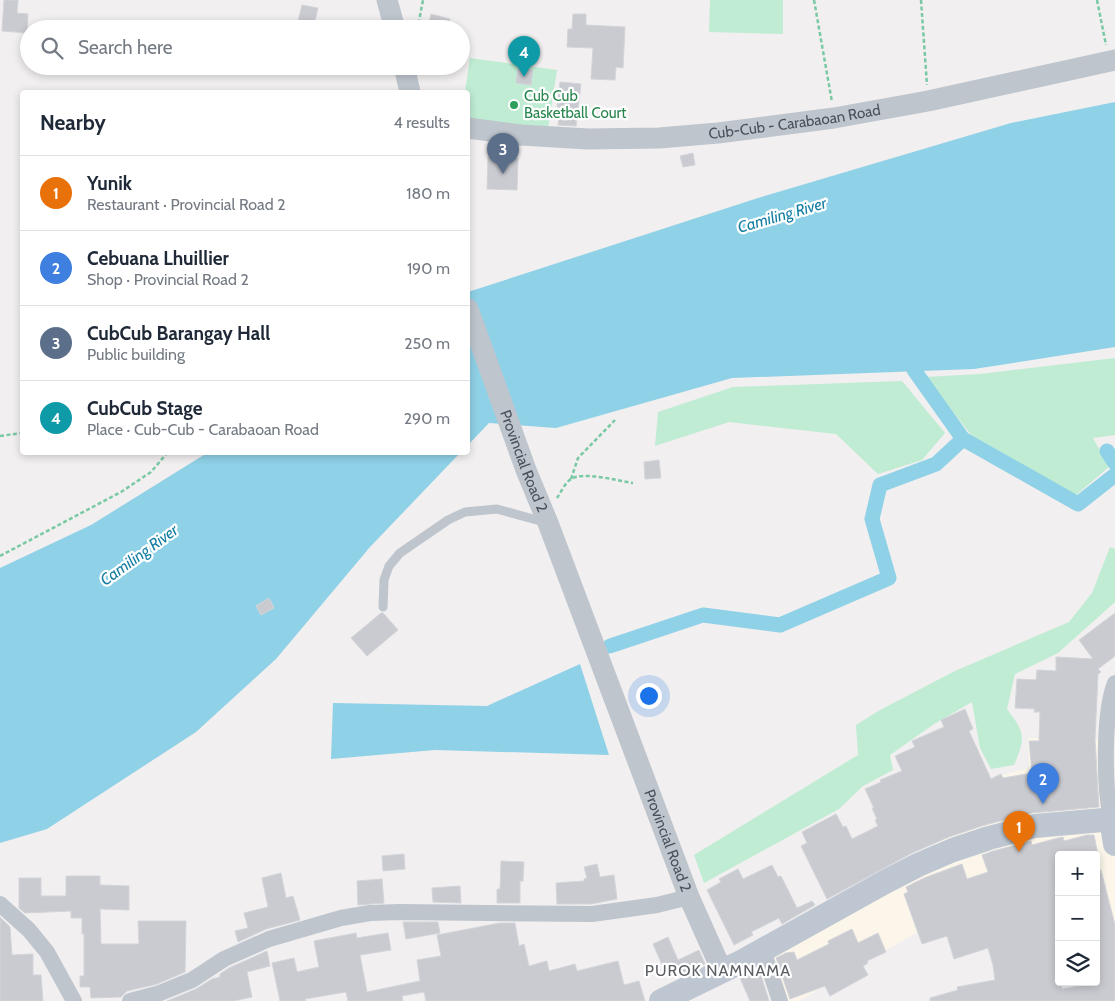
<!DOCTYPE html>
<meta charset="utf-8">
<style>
body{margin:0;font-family:Cabin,sans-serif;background:#f2f2f3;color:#1f2937}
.controls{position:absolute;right:15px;bottom:15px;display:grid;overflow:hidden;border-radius:5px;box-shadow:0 2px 8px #0003}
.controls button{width:45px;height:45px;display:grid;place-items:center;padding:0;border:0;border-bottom:1px solid #e0e1e3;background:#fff;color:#1f2937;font:25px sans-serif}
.you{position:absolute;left:648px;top:695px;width:18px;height:18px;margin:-12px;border:4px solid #fff;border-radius:50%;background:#1a73e8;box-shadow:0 0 0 8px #1a73e833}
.badge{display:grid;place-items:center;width:32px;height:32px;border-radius:50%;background:#db2777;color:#fff;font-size:16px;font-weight:700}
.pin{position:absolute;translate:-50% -41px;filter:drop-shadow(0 1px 2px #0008)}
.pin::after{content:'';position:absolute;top:26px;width:18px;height:15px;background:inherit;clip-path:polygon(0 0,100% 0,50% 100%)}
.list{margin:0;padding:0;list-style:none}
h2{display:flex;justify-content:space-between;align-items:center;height:65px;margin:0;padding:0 20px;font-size:21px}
h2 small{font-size:16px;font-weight:400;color:#747a83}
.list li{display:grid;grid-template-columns:32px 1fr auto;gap:15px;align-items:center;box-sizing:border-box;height:75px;padding:0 20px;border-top:1px solid #e0e1e3}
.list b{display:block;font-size:19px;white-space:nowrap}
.list p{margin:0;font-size:16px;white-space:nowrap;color:#747a83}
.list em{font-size:16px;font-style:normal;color:#747a83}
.icon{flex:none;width:28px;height:28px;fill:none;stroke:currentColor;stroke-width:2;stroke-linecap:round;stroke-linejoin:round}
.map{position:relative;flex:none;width:1115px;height:1001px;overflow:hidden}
.search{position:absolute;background:#fff;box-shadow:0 2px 8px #0003;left:20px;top:20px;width:450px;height:55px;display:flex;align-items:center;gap:12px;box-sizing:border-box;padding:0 18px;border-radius:28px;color:#747a83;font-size:19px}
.panel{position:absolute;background:#fff;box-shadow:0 2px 8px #0003;left:20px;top:90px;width:450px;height:365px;border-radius:5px}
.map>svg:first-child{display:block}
.commercial{fill:#fbf6e9}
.green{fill:#bfecd3}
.water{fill:#8fd1e7}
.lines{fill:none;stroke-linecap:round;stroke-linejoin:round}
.canal{stroke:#8fd1e7;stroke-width:15}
.building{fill:#c9cbd1;stroke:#d3d5da}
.path{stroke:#79c9a5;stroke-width:2.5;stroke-dasharray:4 2.5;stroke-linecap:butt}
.service{stroke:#bec5cd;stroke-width:9}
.minor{stroke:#bec5cd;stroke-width:16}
.tertiary{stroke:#bec5cd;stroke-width:21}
.secondary{stroke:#bdc6d1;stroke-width:24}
.leisure-dot{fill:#2e9e5b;stroke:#fff;stroke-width:2}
.labels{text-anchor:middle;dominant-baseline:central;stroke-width:4.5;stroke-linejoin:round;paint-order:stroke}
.leisure-label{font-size:15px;fill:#27864d;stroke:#fff;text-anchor:start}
.street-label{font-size:15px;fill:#48515b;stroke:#fff}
.water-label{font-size:16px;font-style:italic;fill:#147ea2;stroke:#fff}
.neighbourhood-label{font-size:16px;letter-spacing:1px;fill:#5c5f63;stroke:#fff}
</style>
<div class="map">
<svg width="1115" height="1001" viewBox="0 0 1115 1001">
<rect width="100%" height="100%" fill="#f1efef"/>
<path class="commercial" d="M 1028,738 L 1107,739 L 1115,844 L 1115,1001 L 1096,962 L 1096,855 L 1059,855 L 976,898 L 799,1001 L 780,1001 L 763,950 L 939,856 L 924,813 L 973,783 L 1029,768 Z"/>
<g class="green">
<path d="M 710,0 L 783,0 L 783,34 L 709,32 Z"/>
<path d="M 470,58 L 557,70 L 547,135 L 468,123 L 468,92 L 465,92 Z"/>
<path d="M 1115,358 L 1115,435 L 1093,438 L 1109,467 L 1076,495 L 972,436 L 925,377 L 980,374 Z"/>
<path d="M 902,381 L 945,433 L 922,460 L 878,474 L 836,434 L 729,422 L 655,446 L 658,412 L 733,387 Z"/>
<path d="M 1110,547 L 1115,549 L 1115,602 L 1058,653 L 1015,674 L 1007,709 C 1025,733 1026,737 1014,765 L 991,769 L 980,748 L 972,702 L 934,724 L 890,755 L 893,770 L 863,786 L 839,809 L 704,883 L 694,855 L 858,755 L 856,725 L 880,710 L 955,671 L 1069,622 L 1092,593 Z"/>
</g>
<g class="water">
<path d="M 1115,102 L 1115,347 L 974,369 L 732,378 L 556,428 L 489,423 L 468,445 L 468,292 L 758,198 L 1011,123 Z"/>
<path d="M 207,453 L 460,453 L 370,547 L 276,659 L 196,732 L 47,829 L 0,843 L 0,568 L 91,525 Z"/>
<path d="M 580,664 L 609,755 L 435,750 L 331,759 L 333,703 L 487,706 Z"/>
</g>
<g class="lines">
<g class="canal">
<path d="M 963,439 L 1078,504 L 1115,475"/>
<path d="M 1107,451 L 1115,463"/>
<path d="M 610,646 L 703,615 L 780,625 L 889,578 L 872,519 L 880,485 L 936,464 L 963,439 L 914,370"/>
</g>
</g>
<g class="building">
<path d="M 4,0 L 18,0 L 17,13 L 28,14 L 27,33 L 2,31 Z"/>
<path d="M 302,5 L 318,8 L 313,29 L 296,29 Z"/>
<path d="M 431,14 L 450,19 L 447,29 L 427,29 Z"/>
<path d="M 573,14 L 586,14 L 586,25 L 625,27 L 623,68 L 616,67 L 615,80 L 591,79 L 593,48 L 567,47 L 568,29 L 572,29 Z"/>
<path d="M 518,68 L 533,70 L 531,85 L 516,83 Z"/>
<path d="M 560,82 L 581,84 L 576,126 L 558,125 L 560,107 L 557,107 Z"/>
<path d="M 693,153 L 695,165 L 683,167 L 680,156 Z"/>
<path d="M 488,157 L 518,158 L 517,190 L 487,189 Z"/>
<path d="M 659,460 L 661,478 L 645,479 L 644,462 Z"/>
<path d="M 269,598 L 274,608 L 261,615 L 256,606 Z"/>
<path d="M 381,613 L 383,613 L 398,630 L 367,656 L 351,638 Z"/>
<path d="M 1115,613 L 1115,656 L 1098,669 L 1101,672 L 1098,674 L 1095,739 L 1099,807 L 1032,813 L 985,825 L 949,837 L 912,853 L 827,899 L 801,846 L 807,843 L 802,832 L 836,814 L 843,827 L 846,826 L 852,839 L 878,826 L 875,820 L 877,819 L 872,808 L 874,808 L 865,789 L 881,782 L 880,780 L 902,771 L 895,756 L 915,747 L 912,741 L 944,727 L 941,720 L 965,709 L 973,729 L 969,731 L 991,779 L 1001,774 L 1003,778 L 1032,773 L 1029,741 L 1039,741 L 1040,712 L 1034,712 L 1035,709 L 1015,708 L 1017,679 L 1036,680 L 1037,670 L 1056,671 L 1056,657 L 1093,659 L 1079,640 Z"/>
<path d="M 1087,835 L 1094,835 L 1098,855 L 1059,855 L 1059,982 L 1061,982 L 1062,989 L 1096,983 L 1096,871 L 1101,870 L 1115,925 L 1115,1001 L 930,1001 L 930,998 L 958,990 L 957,987 L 995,980 L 993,965 L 988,948 L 954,959 L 947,936 L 922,944 L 904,894 L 908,892 L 906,887 L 924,878 L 962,864 L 967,879 L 988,872 L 982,855 L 993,851 L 1031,841 L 1032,845 L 1058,838 L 1063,837 L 1064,841 Z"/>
<path d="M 404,854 L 405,869 L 383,871 L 382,856 Z"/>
<path d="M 501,861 L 524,862 L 523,881 L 520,881 L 520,903 L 497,903 L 497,889 L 500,889 Z"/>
<path d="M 597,864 L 600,877 L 614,875 L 617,899 L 591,904 L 557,904 L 556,883 L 584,881 L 584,879 L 587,878 L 584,867 Z"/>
<path d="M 772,865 L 778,877 L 781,876 L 797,908 L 812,901 L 815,905 L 782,924 L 779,918 L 751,932 L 753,935 L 734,945 L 707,890 L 721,882 L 719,879 L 738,869 L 743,879 Z"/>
<path d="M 281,873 L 286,898 L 293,896 L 300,920 L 266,929 L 238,942 L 235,931 L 248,928 L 244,913 L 268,907 L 262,878 Z"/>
<path d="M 66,876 L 100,876 L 100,885 L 129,886 L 129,910 L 100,909 L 101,944 L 139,944 L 138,921 L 186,921 L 185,972 L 157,984 L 127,991 L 121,997 L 91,998 L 90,987 L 80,987 L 80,976 L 84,976 L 84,934 L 82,934 L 82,918 L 71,918 L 71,911 L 25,913 L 19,908 L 19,878 L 41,878 L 41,896 L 66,896 Z"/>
<path d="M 382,879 L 384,903 L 358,905 L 357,881 Z"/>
<path d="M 460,886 L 461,903 L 433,902 L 432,888 Z"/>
<path d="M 0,917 L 10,927 L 12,955 L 33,954 L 33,975 L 41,975 L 43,1001 L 0,1001 Z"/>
<path d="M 403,922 L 438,922 L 440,933 L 406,939 Z"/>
<path d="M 500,923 L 515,923 L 519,946 L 524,944 L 529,966 L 547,961 L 549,971 L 575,964 L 577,971 L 618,961 L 624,985 L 639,981 L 645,1001 L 426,1001 L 424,992 L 402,996 L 403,1001 L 348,1001 L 346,992 L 305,999 L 306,1001 L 280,1001 L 272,963 L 294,958 L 297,972 L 319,967 L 314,941 L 356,933 L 357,938 L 388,933 L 391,950 L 360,955 L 367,992 L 420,981 L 417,960 L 441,956 L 437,935 Z"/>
<path d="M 852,929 L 858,943 L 878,933 L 886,952 L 867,961 L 868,963 L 863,966 L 868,975 L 830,996 L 825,986 L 790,999 L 776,958 L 786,953 L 794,952 L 797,960 L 829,944 L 828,941 Z"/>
<path d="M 668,937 L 678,960 L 699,950 L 705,964 L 680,976 L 674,964 L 664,969 L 653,944 Z"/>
<path d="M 267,951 L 270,966 L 247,972 L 252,997 L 234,1001 L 167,1001 L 196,989 L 212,979 L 220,977 L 220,974 L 229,968 Z"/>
<path d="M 759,969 L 769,1001 L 750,1001 L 740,978 Z"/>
</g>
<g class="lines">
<g class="path">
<path d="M 814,0 L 832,102"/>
<path d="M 921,0 L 927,85"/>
<path d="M 1097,0 L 1106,45"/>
<path d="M 415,29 L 419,21 L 423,0"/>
<path d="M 0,436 L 22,433"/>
<path d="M 571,479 L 578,458 L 615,420"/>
<path d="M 557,498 C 561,492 565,483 571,479 C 583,471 619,481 633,483"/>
<path d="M 0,556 L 121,492 L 151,472 L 168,452"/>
</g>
<path class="service" d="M 383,607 L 384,580 L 389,566 L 400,553 L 448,520 L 465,512 L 497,509 L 544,522"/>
<g class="minor">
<path d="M 1111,819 C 1104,786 1103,714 1115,683"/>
<path d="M 0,904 L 29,930 L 47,952 L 74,1001"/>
<path d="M 763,950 L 780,1001"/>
<path d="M 130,1001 L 160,993 L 177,986 L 192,980 L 224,959 L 269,939 L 341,918 L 370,913 L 399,912 L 592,914 L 657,905 L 689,897"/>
</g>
<g class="tertiary">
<path d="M 387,0 L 395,29"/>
<path d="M 404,66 L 410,92"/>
<path id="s1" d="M 468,128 L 521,135 L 588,139 L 659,138 L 718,133 L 834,118 L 928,101 L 1115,60"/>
<path id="s2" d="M 468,309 L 526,470 L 548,523 L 689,897 L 722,971"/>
</g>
<g class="secondary">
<path d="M 1111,819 L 1115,844"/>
<path d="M 661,1001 L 743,961 L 885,882 L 918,865 L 953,850 L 989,838 L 1035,826 L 1115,819"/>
</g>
</g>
<circle class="leisure-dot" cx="514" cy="105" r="5"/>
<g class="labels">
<g class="leisure-label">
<text x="524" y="96">Cub Cub<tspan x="524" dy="17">Basketball Court</tspan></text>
</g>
<g class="street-label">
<text stroke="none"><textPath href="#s1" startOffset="328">Cub-Cub - Carabaoan Road</textPath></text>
<text stroke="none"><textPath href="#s2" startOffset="162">Provincial Road 2</textPath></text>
<text stroke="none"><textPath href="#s2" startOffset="568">Provincial Road 2</textPath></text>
</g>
<g class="water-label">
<text transform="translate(782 215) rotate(-16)">Camiling River</text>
<text transform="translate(139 555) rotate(-36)">Camiling River</text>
</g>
<g class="neighbourhood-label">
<text x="718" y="970">PUROK NAMNAMA</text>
</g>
</g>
</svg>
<div class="controls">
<button>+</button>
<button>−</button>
<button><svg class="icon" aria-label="layers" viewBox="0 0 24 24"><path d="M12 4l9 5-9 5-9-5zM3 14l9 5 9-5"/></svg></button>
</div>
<div class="you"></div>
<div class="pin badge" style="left:1019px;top:852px;background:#e8710a">1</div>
<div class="pin badge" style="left:1043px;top:804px;background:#3f7fe0">2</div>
<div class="pin badge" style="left:503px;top:174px;background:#5c6f8a">3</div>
<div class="pin badge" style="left:524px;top:77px;background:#0f9aa8">4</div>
<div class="search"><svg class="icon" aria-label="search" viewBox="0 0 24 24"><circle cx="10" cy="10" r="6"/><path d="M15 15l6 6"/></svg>Search here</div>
<section class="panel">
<h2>Nearby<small>4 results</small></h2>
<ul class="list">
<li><span class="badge" style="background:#e8710a">1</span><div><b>Yunik</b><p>Restaurant · Provincial Road 2</p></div><em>180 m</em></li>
<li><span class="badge" style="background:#3f7fe0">2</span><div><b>Cebuana Lhuillier</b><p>Shop · Provincial Road 2</p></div><em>190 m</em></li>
<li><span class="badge" style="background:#5c6f8a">3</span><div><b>CubCub Barangay Hall</b><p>Public building</p></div><em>250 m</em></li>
<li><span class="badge" style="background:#0f9aa8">4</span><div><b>CubCub Stage</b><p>Place · Cub-Cub - Carabaoan Road</p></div><em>290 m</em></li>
</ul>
</section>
</div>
